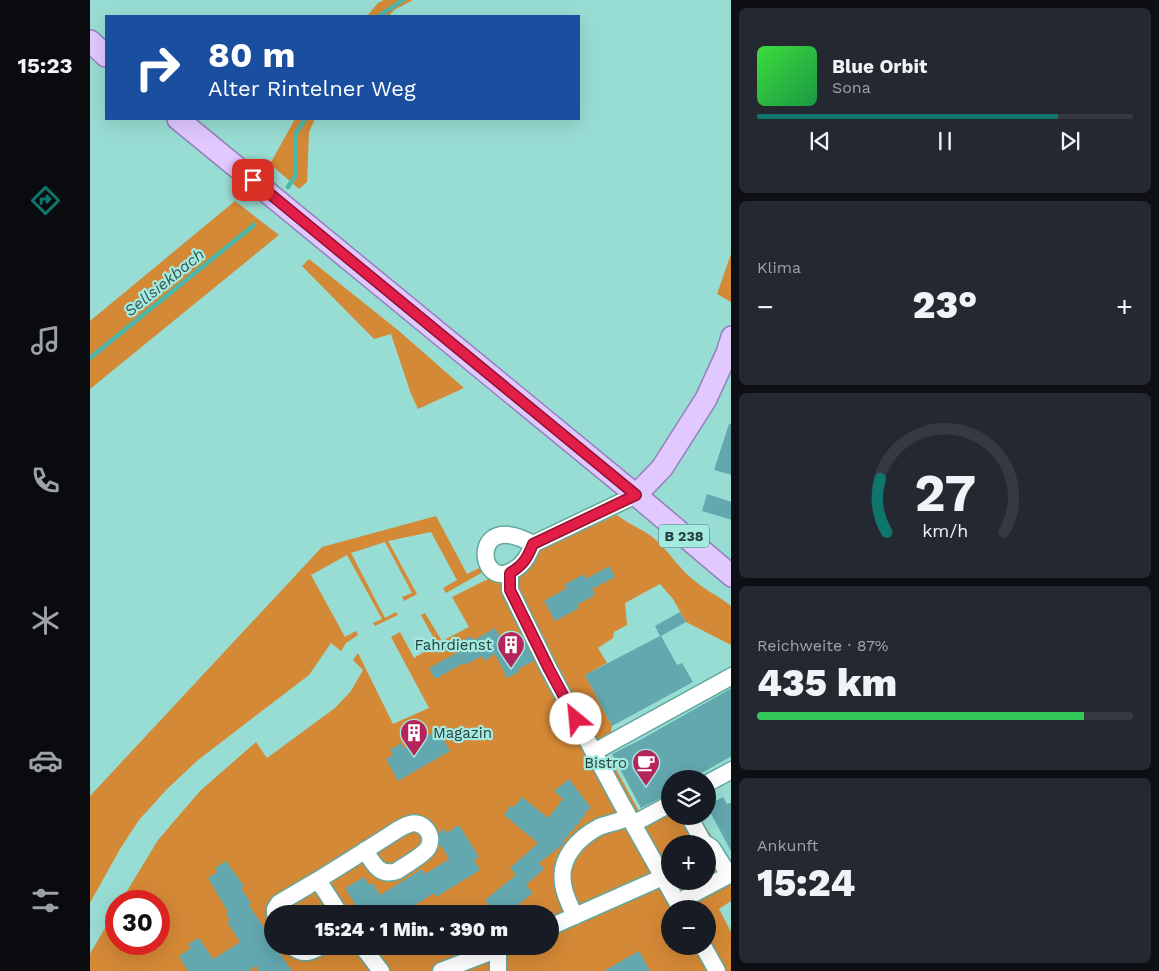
<!DOCTYPE html>
<html lang="de">
<head>
<meta charset="utf-8">
<style>
  body { margin:0; font-family:"Work Sans",sans-serif; background:#242831; color:#f1f3f6; height:100vh; display:flex; flex-direction:column; font-size:19px; white-space:nowrap }
  * { box-sizing:border-box; margin:0 }
  p { font-size:16px; color:#9ea1a6 }
  .icon { flex:none; width:28px; height:28px; fill:none; stroke:currentColor; stroke-width:2; stroke-linecap:round; stroke-linejoin:round }
  .map { position:relative; flex:1; overflow:hidden }
  .panel { display:flex; flex-direction:column; gap:8px; padding:8px; background:#0d0f14; width:428px }
  .panel>* { flex:none }
  .banner { position:absolute; left:15px; top:15px; width:475px; height:105px; border-radius:0px; box-shadow:0 5px 20px #0002; background:#1a4fa0; color:#fff; overflow:hidden }
  .tools { position:absolute; left:571px; top:770px; display:grid; gap:10px }
  .tools a { display:grid; place-items:center; width:55px; height:55px; border-radius:50%; background:#171b24; box-shadow:0 5px 20px #0002; font-size:25px }
  .speed { position:absolute; left:15px; top:890px; display:flex; gap:10px; font-size:25px; font-weight:700; text-align:center }
  .speed>* { display:grid; place-content:center; width:65px; height:65px; border-radius:50%; background:#171b24; box-shadow:0 5px 20px #0002; line-height:1 }
  .speed .limit { border:8px solid #d22; background:#fff; color:#111 }
  .pin { position:absolute; display:grid; place-items:center; width:42px; height:42px; color:#fff; margin:-21px; border-radius:10px; box-shadow:0 2px 8px #0006 }
  .me { position:absolute; width:55px; margin:-28px; rotate:332deg; stroke-linejoin:round; filter:drop-shadow(0 0 4px #0008) }
  .turn { display:flex; align-items:center; gap:18px; height:105px; padding:0 20px; font-size:22px }
  .turn .icon { width:65px; height:65px; stroke-width:2.5 }
  .turn b { display:block; font-size:35px; line-height:42px }
  .big { font-size:38px; font-weight:800; line-height:1.1 }
  .panel .card { flex:1; display:flex; flex-direction:column; justify-content:center; gap:8px; min-width:0; padding:0 18px; border-radius:8px; background:#242831 }
  .panel .dial { align-items:center; gap:0 }
  .dial svg { height:130px; overflow:visible; fill:none; stroke:#363941; stroke-width:7; stroke-linecap:round; text-anchor:middle }
  .dial text { fill:#f1f3f6; stroke:none }
  .song { display:flex; align-items:center; gap:15px }
  .cover { width:60px; height:60px; border-radius:8px; background:linear-gradient(135deg,hsl(120 70% 55%),hsl(140 70% 35%)) }
  .played { height:5px; border-radius:2px; background:linear-gradient(90deg,#0f766e 80%,#363941 80%) }
  .keys { display:flex; justify-content:space-around; direction:ltr }
  .heat { display:flex; justify-content:space-between; align-items:center; font-size:28px; direction:ltr }
  .charge { height:8px; border-radius:4px; background:linear-gradient(90deg,#34c759 87%,#363941 0) }
  .trip { position:absolute; left:174px; top:905px; width:295px; height:50px; border-radius:25px; background:#171b24; box-shadow:0 5px 20px #0002; font-weight:800; line-height:50px; text-align:center }
  main { display:flex; flex:1; min-height:0 }
  .dock { display:flex; flex-direction:column; width:90px; justify-content:space-around; align-items:center; background:#090b0e; color:#9ea1a6 }
  .dock .icon { width:35px; height:35px }
  .dock .on { color:#0f766e }
  .dock b { font-size:22px; color:#f1f3f6 }
  .map>svg:first-child { display:block }
  .green { fill:#d48936; fill-rule:evenodd }
  .lines { fill:none; stroke-linecap:round; stroke-linejoin:round }
  .stream { stroke:#4db7aa; stroke-width:4.5 }
  .building { fill:#63a7af }
  .minor-casing { stroke:#64a79e; stroke-width:19 }
  .major-casing { stroke:#9281bb; stroke-width:24 }
  .minor { stroke:#fff; stroke-width:16 }
  .major { stroke:#e1c8ff; stroke-width:21 }
  .route-casing { stroke:#92132f; stroke-width:12 }
  .route { stroke:#e11d48; stroke-width:9 }
  .labels { text-anchor:middle; stroke-width:4.5; stroke-linejoin:round; paint-order:stroke }
  .shield { fill:#a5eae0; stroke:#4b746e; stroke-width:1 }
  .shield-label { font-size:14px; font-weight:bold; fill:#25413d }
  .poi-label { font-size:15px; fill:#25413d; stroke:#a5eae0; text-anchor:end }
  .water-label { font-size:16px; font-style:italic; fill:#375853; stroke:#a5eae0 }
</style>
</head>
<body>
<main>
<nav class="dock">
<b>15:23</b>
<svg class="icon on" aria-label="directions" viewBox="0 0 24 24"><path d="M12 3l9 9-9 9-9-9zM9 14v-3h6M13 9l2 2-2 2"/></svg>
<svg class="icon" aria-label="music" viewBox="0 0 24 24"><path d="M9 18V5l10-2v13"/><circle cx="6" cy="18" r="3"/><circle cx="16" cy="16" r="3"/></svg>
<svg class="icon" aria-label="phone" viewBox="0 0 24 24"><path d="M5 4h4l2 5-3 2q2 4 5 5l2-3 5 2v4C11 20 4 13 5 4z"/></svg>
<svg class="icon" aria-label="climate" viewBox="0 0 24 24"><path d="M12 3v18M4 7l16 10M4 17L20 7"/></svg>
<svg class="icon" aria-label="car" viewBox="0 0 24 24"><path d="M5 17H2v-5l4-1 3-4h7l3 4 3 1v5h-3M9 17h6M6 11h13"/><circle cx="7" cy="17" r="2"/><circle cx="17" cy="17" r="2"/></svg>
<svg class="icon" aria-label="filters" viewBox="0 0 24 24"><path d="M4 7h16M4 17h16"/><circle cx="9" cy="7" r="2"/><circle cx="15" cy="17" r="2"/></svg>
</nav>
<div class="map">
<svg width="642" height="971" viewBox="0 0 642 971">
  <rect width="100%" height="100%" fill="#98ddd3"/>
  <path class="green" d="M294,0H323L304,10L299,16H277L288,3Z
    M205,119H225L219,132L217,182L209,189L180,164Z
    M145,201L189,235L0,389V321Z
    M641,254L642,300L641,302L627,294Z
    M219,259L309,331L374,388L328,409L321,394L301,334L284,339L212,266Z
    M527,515C539,525 554,529 566,540C580,553 590,570 606,582C617,591 630,597 641,606V645L596,622L583,599L570,584L535,603L537,625L524,632L523,638L508,648L517,663L495,675L522,726L517,753L555,822L580,810V816H608L641,865V901L629,909L641,932V971H0V954L26,909V944H69V901H31L68,840L110,791L166,742L177,758L245,708L261,691L273,670L263,660L268,653L303,724L339,708L301,637L310,632L324,658L347,644L331,615L335,613L352,641L379,627L362,597L402,577L410,584L431,571L446,551ZM580,844H618V881H580ZM580,909H618V946H580ZM182,914H460V946H182Z
    M346,516L377,574L391,567L393,572L356,593L353,588L367,580L341,532L298,541L327,594L314,601L312,597L322,593L295,542L261,553L295,618L306,612L308,615L285,626L283,623L292,619L257,555L221,575L255,637L266,631L268,635L256,643L251,651L241,643L219,675L108,760L77,789L49,820L30,849L0,903V796L232,547Z"/>
  <g class="lines">
    <path class="stream" d="M289,16L313,0
      M198,187L205,176L206,133L215,119
      M0,358L164,225"/>
  </g>
  <path class="building" d="M639,424H642V475L624,470Z
    M617,494L642,502V520L612,511Z
    M519,566L525,577L502,589L505,595L487,605L489,608L465,621L454,601L477,588L474,585L494,574L496,579Z
    M590,612L596,622L571,636L587,665L592,663L603,682L522,726L495,675L570,636L565,626Z
    M405,628L417,648L425,643L428,648L436,644L444,661L428,669L429,672L417,678L405,654L394,661L392,656L375,665L374,663L345,679L339,668L368,652L364,646L381,636L384,640Z
    M642,688V756L601,779H580V793L551,808L522,754L552,739Z
    M348,730L360,751L308,781L296,759L303,755L300,750L311,743L314,748Z
    M479,779L501,808L494,813L496,815L490,820L491,822L484,827L485,829L479,833L480,835L473,840L475,843L449,863L454,869L436,885L443,893L416,914H406L395,900L426,875L420,868L448,843L414,815L421,805L424,807L432,797L458,818L473,799L464,791Z
    M633,797L637,804L642,802V853L618,808V805Z
    M369,825L389,857L384,860L390,870L346,897L344,893L311,914H271L255,888L274,877L279,885L283,883L290,895L332,869L335,874L359,859L350,844L349,832L354,829L356,833Z
    M136,861L154,886L151,888L161,903L159,905L175,929L182,925V946H185L202,971H169L166,966L159,971H98L89,956L101,948L98,944L109,938L123,959L150,942L137,922L140,920L136,914L138,912L118,878L127,872L125,868Z
    M549,951L560,971H514L540,956Z"/>
  <g class="lines">
    <defs>
      <path id="minor" d="M443,544C379,508 388,591 422,571C434,565 438,556 443,544L546,495
        M420,573V590L459,669L530,801L591,909
        M504,752L642,676
        M618,783L642,770
        M599,816L613,842L616,844
        M543,824L580,804
        M588,902L639,875L622,848L618,845
        M185,914V909L189,903L228,880
        M250,914L228,880C249,867 270,854 290,841C299,836 307,829 317,825C331,818 346,834 338,848C333,856 315,865 307,871C289,877 283,863 275,850
        M485,916C480,906 474,894 473,883C469,858 488,838 509,827C519,823 529,822 539,817
        M460,927L573,877
        M202,946C213,956 221,952 232,946
        M272,946L291,971
        M613,946L627,971
        M408,950V971
        M351,971L416,946"/>
      <path id="major" d="M0,41L16,56
        M88,119L546,495L642,576
        M546,495L572,468L616,399L637,353L642,337"/>
    </defs>
    <use href="#minor" class="minor-casing"/>
    <use href="#major" class="major-casing"/>
    <use href="#minor" class="minor"/>
    <use href="#major" class="major"/>
  </g>
  <g class="lines">
    <defs>
      <path id="route" d="M163,180L546,495L443,544C437,559 433,565 420,573V590L459,669L486,719"/>
    </defs>
    <use href="#route" class="route-casing"/>
    <use href="#route" class="route"/>
  </g>
  <defs>
    <symbol id="building-pin" viewBox="-11 -11 22 30"><path d="M0 17L-7.5 6A9.5 9.5 0 1 1 7.5 6Z" fill="#b4265b" stroke="#a5eae0"/><path d="M-4-6H4V6H1V3H-1V6H-4ZM-2.5-4.3h1.7v1.8h-1.7ZM.8-4.3h1.7v1.8H.8ZM-2.5-1h1.7V.8h-1.7ZM.8-1h1.7V.8H.8Z" fill="#fff"/></symbol>
    <symbol id="cafe-pin" viewBox="-11 -11 22 30"><path d="M0 17L-7.5 6A9.5 9.5 0 1 1 7.5 6Z" fill="#b4265b" stroke="#a5eae0"/><path d="M-5.5-4.5H6V0H3Q3 3.5 0 3.5H-2.5Q-5.5 3.5-5.5 0ZM3-3.2v2h1.7v-2ZM-6 4.5H4V6H-6Z" fill="#fff"/></symbol>
  </defs>
  <g fill-rule="evenodd">
    <use href="#building-pin" x="405" y="629" width="32" height="43"/>
    <use href="#building-pin" x="308" y="717" width="32" height="43"/>
    <use href="#cafe-pin" x="540" y="747" width="32" height="43"/>
  </g>
  <g class="labels">
    <rect class="shield" x="569" y="524.5" width="50" height="23" rx="4"/>
    <g class="shield-label">
      <text x="594" y="541">B 238</text>
    </g>
    <g class="poi-label">
      <text x="402" y="650">Fahrdienst</text>
      <text x="343" y="738" text-anchor="start">Magazin</text>
      <text x="537" y="768">Bistro</text>
    </g>
    <g class="water-label">
      <text transform="translate(74 282) rotate(-39)" y="6">Sellsiekbach</text>
    </g>
  </g>
</svg>
<div class="tools">
<a><svg class="icon" aria-label="layers" viewBox="0 0 24 24"><path d="M12 4l9 5-9 5-9-5zM3 14l9 5 9-5"/></svg></a>
<a>+</a>
<a>−</a>
</div>
<div class="speed"><div class="limit">30</div></div>
<div class="pin" style="left:163px;top:180px;background:#d93025"><svg class="icon" aria-label="arrive" viewBox="0 0 24 24"><path d="M6 21V4h12l-3 4 3 4H6"/></svg></div>
<svg class="me" style="left:486px;top:719px" viewBox="-20 -20 40 40"><circle r="19" fill="#fff"/><path d="M0-13L10 11 0 6-10 11z" fill="#e11d48"/></svg>
<div class="trip">15:24 · 1 Min. · 390 m</div>
<div class="banner">
<div class="turn"><svg class="icon" aria-label="right" viewBox="0 0 24 24"><path d="M7 20v-9h11M14 6l5 5-5 5"/></svg><div><b>80 m</b>Alter Rintelner Weg</div></div>
</div>
</div>
<section class="panel">
<div class="card">
<div class="song"><i class="cover"></i><div><b>Blue Orbit</b><p>Sona</p></div></div>
<div class="played"></div>
<div class="keys"><svg class="icon" aria-label="previous" viewBox="0 0 24 24"><path d="M18 5L8 12l10 7zM5 5v14"/></svg><svg class="icon" aria-label="pause" viewBox="0 0 24 24"><path d="M8 5v14M16 5v14"/></svg><svg class="icon" aria-label="next" viewBox="0 0 24 24"><path d="M6 5l10 7-10 7zM19 5v14"/></svg></div>
</div>
<div class="card"><p>Klima</p>
<div class="heat"><a>−</a><b class="big">23°</b><a>+</a></div>
</div>
<div class="card dial"><svg viewBox="0 0 100 80">
<path d="M14 69A42 42 0 1 1 86 69"/>
<path d="M14 69A42 42 0 0 1 10 36" stroke="#0f766e"/>
<text x="50" y="56" font-size="32" font-weight="700">27</text>
<text x="50" y="72" font-size="11">km/h</text>
</svg></div>
<div class="card"><p>Reichweite · 87%</p><b class="big">435 km</b><div class="charge"></div></div>
<div class="card"><p>Ankunft</p><b class="big">15:24</b></div>
</section>
</main>
</body>
</html>
